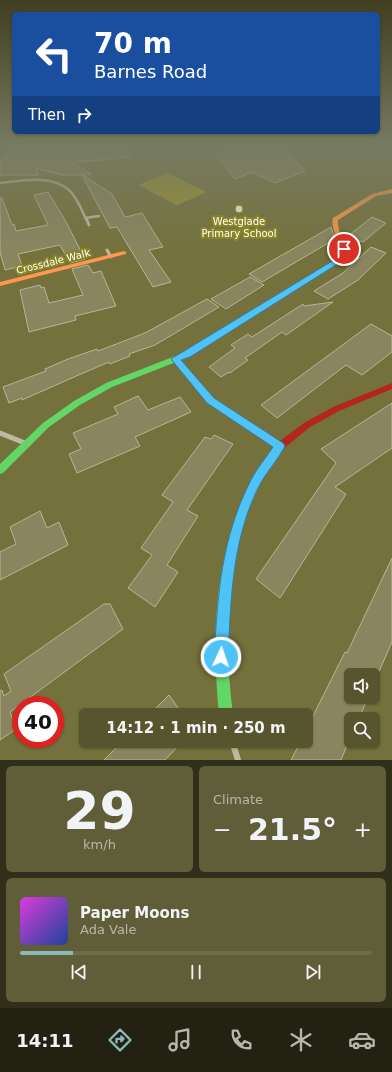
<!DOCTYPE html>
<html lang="en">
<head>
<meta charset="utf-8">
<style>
  body { margin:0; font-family:"DejaVu Sans",sans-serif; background:#605e39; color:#f1f3f6; height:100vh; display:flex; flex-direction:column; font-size:15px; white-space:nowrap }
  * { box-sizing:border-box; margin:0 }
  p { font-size:13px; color:#b6b7aa }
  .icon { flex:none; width:22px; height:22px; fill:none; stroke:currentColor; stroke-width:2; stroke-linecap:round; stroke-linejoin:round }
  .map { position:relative; height:760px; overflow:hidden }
  .sheet { display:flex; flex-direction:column; gap:6px; padding:6px; background:#302f19; flex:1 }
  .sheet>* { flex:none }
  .top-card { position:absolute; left:12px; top:12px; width:368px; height:122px; border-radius:6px; box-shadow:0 1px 3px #0004; background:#1a4fa0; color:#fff; overflow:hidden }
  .tools { position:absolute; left:344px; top:668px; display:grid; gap:8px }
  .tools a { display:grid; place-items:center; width:36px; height:36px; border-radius:6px; background:#57552d; box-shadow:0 1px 3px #0004; font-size:20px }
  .speed { position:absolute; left:12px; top:696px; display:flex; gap:8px; font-size:20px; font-weight:700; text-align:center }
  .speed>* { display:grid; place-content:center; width:52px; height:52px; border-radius:50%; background:#57552d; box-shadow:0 1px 3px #0004; line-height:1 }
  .speed .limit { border:6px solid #d22; background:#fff; color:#111 }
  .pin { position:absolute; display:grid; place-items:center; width:34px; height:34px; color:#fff; margin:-17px; border:2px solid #fff; border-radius:50%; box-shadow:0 1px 4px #0007 }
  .me { position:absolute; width:44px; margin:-22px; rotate:3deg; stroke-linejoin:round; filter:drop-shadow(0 0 3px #0008) }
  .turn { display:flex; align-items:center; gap:14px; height:84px; padding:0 16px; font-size:18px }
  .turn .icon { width:52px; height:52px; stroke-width:2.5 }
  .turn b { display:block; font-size:28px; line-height:34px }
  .then { display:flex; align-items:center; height:38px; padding:0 16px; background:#0003; gap:8px; font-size:15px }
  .big { font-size:30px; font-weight:700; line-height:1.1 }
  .sheet .tile { flex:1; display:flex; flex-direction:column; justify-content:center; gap:6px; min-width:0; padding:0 14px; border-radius:6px; background:#605e39 }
  .sheet .dial { align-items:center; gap:0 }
  .dial b { font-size:52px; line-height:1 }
  .song { display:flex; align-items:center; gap:12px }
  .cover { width:48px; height:48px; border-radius:6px; background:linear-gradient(135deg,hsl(300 70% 55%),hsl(220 70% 35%)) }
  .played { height:4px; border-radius:2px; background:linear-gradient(90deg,#8bbbb9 15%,#6d6b49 15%) }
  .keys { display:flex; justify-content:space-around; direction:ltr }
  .heat { display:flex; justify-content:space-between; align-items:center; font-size:22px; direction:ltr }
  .sheet .tiles { flex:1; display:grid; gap:6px; grid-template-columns:1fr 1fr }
  .tile:last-child { grid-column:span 2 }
  .trip { position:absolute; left:79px; top:708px; width:234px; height:40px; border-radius:6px; background:#57552d; box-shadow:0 1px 3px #0004; font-weight:700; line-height:40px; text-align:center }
  .menu { display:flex; height:64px; justify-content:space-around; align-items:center; background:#232212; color:#b6b7aa }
  .menu .icon { width:28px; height:28px }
  .menu .selected { color:#8bbbb9 }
  .menu b { font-size:18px; color:#f1f3f6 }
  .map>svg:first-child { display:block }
  .green { fill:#9c9432 }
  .building { fill:#89865f; stroke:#b7b597 }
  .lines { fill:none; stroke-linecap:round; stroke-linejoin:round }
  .street-far4 { stroke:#bcbb9f; stroke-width:2.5 }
  .street-far3 { stroke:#bcbb9f; stroke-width:3 }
  .street-far2 { stroke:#bcbb9f; stroke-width:4 }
  .street-far1 { stroke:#bcbb9f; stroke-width:5 }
  .street { stroke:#bcbb9f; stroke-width:6 }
  .fast { fill:#63d668; fill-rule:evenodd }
  .slow { fill:#ff974d; fill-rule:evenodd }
  .jam { fill:#b3261e; fill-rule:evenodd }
  .route { fill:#4fc3f7; stroke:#337fa1 }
  .poi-dot { fill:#cecdbb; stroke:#8a8526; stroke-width:1.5 }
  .labels { text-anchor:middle; stroke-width:4; stroke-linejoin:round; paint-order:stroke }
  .far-poi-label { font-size:10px; fill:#fff; stroke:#8a8526 }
  .far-street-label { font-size:10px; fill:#fff; stroke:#8a8526 }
</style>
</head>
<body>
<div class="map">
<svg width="392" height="760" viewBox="0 0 392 760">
  <rect width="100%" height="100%" fill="#74713c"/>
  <path class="green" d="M168,173L207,192L177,205L138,185Z"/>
  <path class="building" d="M16,146H78L130,149V157L73,163L91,174L83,175L112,194L125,217L142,213L163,247L149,250L171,282L153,287L117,227L110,228L82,175H62L35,168L39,175H0V162Z
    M281,146L305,171L275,183L252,172L235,179L215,153Z
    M48,192L65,220L85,259L70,263L60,245L18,254L22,266L5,270L0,252V198H2L12,225L14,224L16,231L48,225L34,195Z
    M372,217L386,223L363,242L348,236Z
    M331,227L335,239L262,282L249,274Z
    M371,247L386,253L358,280L328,299L314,291L343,273Z
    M88,265L93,273L101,271L116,306L75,316L76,320L29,332L20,290L40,285L41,288L44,287L49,303L83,295L72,269Z
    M250,277L264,285L226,309L211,299Z
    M207,299L219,307L155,345L129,354L130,356L110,364L109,362L81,374L22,400V398L9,403L3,387L46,371L45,369L68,359L97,349L98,351L145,333Z
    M333,302L286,335L282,332L245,358L248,360L230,373L229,372L221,377L209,367L235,348L231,345L248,334L252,337L303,304L304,306Z
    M371,324L392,336V352L362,375L346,365L277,418L261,405Z
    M138,396L148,410L180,397L191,412L135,437L140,446L77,473L69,454L81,449L73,433L118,414L114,407Z
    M392,403V448L335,487L346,494L280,598L256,579L336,463L321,449Z
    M214,435L233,444L187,510L198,516L167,565L178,572L155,607L128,588L152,555L141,548L173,502L162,495L205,437L211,439Z
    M40,511L47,528L59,522L68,545L0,580V552L16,544L10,527Z
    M392,558V642L373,685V675H351V697H368L359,719H351V736L341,760H291L301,741H306V730L345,652L347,653Z
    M104,604H110L123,629L10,712L16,729L0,740V691L2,690L4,696L11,691L4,674Z
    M169,695L183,715H149Z
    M123,741H183L165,760H104Z"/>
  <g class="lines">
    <path class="street-far4" d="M0,183C21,181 51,174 69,190C77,197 81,209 86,219
      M85,218L99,216"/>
    <path class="street-far3" d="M86,218L89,225
      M107,250L111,257"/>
    <path class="street-far2" d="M175,359L211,401L251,427"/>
    <path class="street-far1" d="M250,426L280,446
      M0,433L25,443"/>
    <path class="street" d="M232,741L238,760"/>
    <path class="fast" d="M334,261L337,263L336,264L189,357L112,387L80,405L49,427L3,473L0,474V464L43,423L74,401L106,383L183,353Z
      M257,476L260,477L262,480C256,493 250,506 245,519C224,582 225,650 233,715H219C211,631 214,553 254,477Z"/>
    <path class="slow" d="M392,189V193L376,196L338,220C337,239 354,248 336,264H332L331,263C334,260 338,257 339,253C342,241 330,230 333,218L372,194Z
      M124,251L126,252V254L0,286V282Z"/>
    <path class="jam" d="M392,383V389L339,411L310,427L283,449L260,483L257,484L254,483L252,480L254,477L277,443L304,423L333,407Z"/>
  </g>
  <linearGradient id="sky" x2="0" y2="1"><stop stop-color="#403e21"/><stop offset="0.58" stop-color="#777b61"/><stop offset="1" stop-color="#777b61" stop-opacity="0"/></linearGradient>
  <rect width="392" height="252" fill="url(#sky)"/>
  <path class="route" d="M342,247L347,249L345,255L339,263L190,357L181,360L214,398L283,443L285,446C278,460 267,471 260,484C232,538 231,598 228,657L226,662L221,664L216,662L214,657C218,593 221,539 251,480C257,468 266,458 273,447L207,403L171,359L334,260Z"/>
  <circle class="poi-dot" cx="239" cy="209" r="4"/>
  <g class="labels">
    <g class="far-poi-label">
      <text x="239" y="225">Westglade<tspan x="239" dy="12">Primary School</tspan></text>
    </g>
    <g class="far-street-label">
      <text transform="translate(53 261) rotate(-14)" y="4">Crossdale Walk</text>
    </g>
  </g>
</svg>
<div class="tools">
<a><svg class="icon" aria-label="sound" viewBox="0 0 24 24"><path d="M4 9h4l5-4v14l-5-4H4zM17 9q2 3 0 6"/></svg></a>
<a><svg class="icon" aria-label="search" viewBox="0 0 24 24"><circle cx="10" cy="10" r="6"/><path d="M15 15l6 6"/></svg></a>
</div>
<div class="speed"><div class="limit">40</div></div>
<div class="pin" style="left:344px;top:249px;background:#d93025"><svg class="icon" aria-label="arrive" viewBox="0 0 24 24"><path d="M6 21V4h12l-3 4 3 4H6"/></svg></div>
<svg class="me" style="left:221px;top:657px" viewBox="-20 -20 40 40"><circle r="17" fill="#4fc3f7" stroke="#fff" stroke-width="3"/><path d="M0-11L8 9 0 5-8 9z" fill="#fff"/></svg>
<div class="trip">14:12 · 1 min · 250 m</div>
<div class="top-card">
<div class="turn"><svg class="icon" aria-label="left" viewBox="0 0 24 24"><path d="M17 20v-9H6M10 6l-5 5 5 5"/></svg><div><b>70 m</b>Barnes Road</div></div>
<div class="then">Then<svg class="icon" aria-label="right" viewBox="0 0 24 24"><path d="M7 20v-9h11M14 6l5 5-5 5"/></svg></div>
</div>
</div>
<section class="sheet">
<div class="tiles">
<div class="tile dial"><b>29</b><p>km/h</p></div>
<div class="tile"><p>Climate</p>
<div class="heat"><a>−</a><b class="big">21.5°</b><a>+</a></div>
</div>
<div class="tile">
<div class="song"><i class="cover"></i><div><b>Paper Moons</b><p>Ada Vale</p></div></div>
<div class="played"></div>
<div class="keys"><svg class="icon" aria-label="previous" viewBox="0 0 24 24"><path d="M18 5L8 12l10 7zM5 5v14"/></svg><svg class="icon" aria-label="pause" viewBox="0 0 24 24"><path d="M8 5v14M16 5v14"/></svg><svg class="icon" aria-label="next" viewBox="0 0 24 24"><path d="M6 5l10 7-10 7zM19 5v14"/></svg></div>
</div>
</div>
</section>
<nav class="menu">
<b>14:11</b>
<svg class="icon selected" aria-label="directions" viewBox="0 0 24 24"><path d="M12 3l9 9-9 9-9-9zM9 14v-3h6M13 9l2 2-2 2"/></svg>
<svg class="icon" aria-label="music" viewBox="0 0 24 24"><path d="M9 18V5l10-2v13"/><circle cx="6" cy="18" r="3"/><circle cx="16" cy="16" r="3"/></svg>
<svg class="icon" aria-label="phone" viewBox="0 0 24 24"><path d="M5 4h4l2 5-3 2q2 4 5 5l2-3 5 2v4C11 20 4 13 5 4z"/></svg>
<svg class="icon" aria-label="climate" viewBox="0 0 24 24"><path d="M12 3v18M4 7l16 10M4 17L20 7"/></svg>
<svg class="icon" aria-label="car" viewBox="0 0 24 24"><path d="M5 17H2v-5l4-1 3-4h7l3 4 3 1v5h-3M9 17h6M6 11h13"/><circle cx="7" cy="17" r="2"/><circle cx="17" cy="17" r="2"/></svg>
</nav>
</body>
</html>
